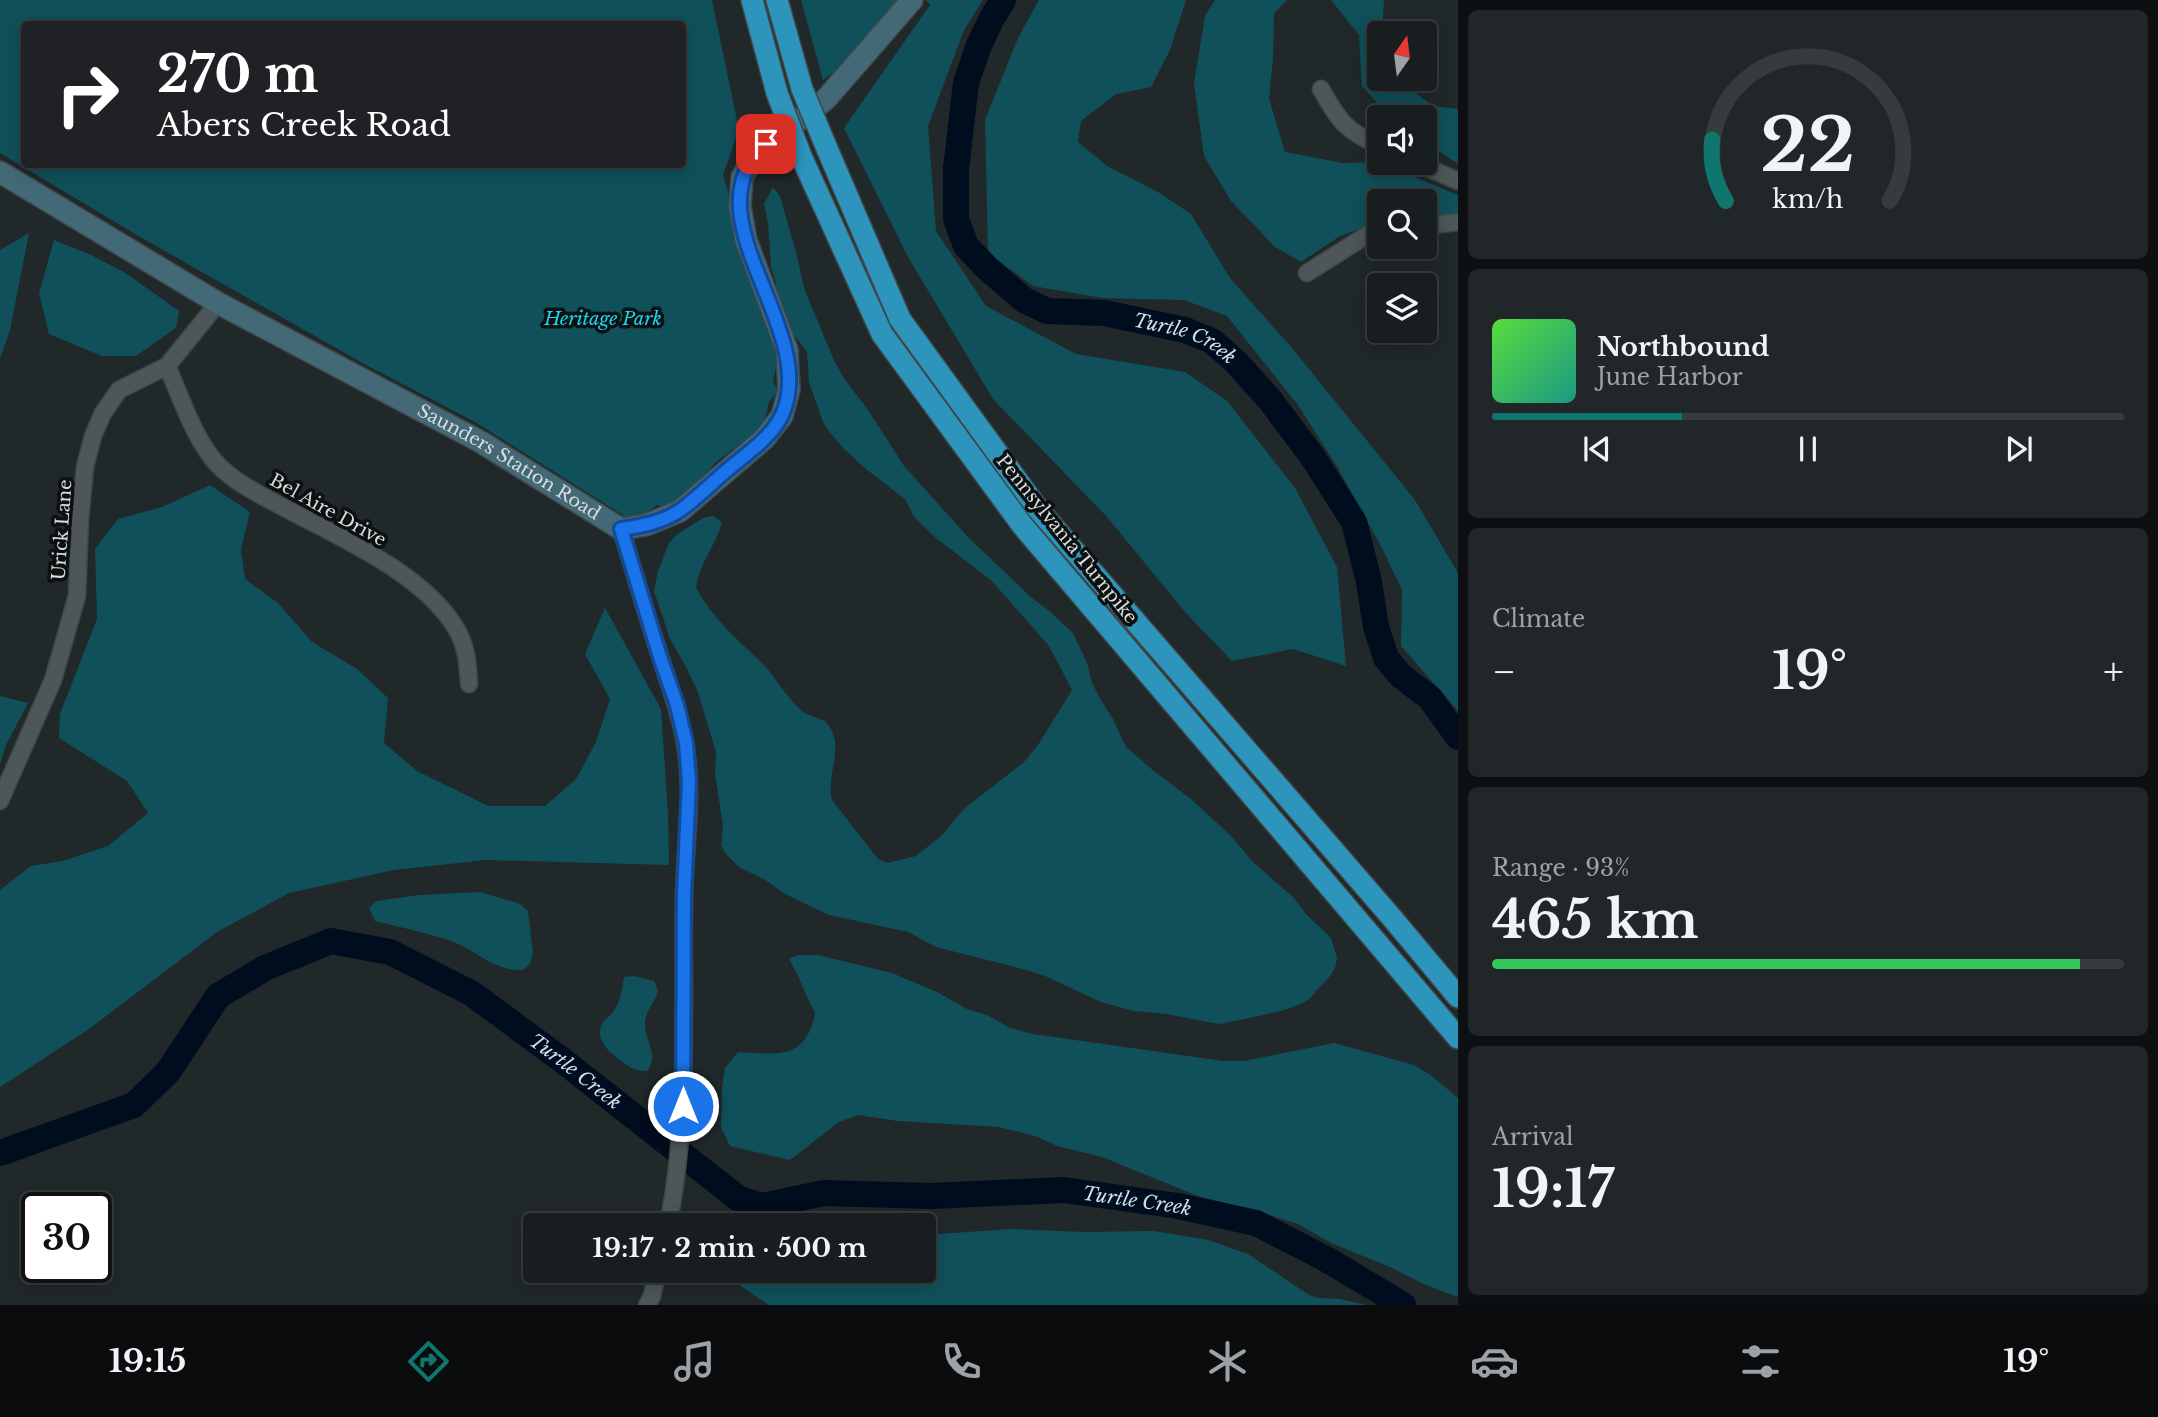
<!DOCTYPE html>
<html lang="en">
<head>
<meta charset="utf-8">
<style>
  body { margin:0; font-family:"Libre Baskerville",serif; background:#212729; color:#f1f3f6; height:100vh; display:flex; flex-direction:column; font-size:26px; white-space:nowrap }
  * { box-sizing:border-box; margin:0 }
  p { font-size:23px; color:#9fa2a5 }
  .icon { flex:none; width:38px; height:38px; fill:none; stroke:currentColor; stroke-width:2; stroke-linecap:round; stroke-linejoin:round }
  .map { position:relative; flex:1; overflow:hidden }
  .side { display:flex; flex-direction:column; gap:10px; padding:10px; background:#0d1012; width:700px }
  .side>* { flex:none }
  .guide { position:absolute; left:21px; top:21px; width:665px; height:147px; border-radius:7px; box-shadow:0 4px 18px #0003,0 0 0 2px #363c3e; background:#202124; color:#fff; overflow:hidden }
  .needle { width:46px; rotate:14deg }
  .buttons { position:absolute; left:1367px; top:21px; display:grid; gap:14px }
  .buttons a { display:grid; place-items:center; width:70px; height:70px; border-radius:7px; background:#181e20; box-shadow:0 4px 18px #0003,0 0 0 2px #363c3e; font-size:35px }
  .speed { position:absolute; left:21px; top:1192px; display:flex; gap:14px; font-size:35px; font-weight:700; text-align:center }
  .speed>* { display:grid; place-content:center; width:91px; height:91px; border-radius:50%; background:#181e20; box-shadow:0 4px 18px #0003,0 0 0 2px #363c3e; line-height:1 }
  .speed .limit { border:4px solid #111; border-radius:10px; background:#fff; color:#111 }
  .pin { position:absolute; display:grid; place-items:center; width:60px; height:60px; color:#fff; margin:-30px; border-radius:14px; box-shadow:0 4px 10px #0006 }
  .me { position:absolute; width:77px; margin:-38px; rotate:0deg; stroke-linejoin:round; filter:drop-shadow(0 0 5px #0008) }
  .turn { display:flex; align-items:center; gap:24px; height:147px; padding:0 21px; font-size:32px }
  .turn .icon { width:91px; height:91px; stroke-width:2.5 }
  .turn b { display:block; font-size:49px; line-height:60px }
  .big { font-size:52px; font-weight:700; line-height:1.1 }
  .side .widget { flex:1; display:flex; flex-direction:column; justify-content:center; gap:10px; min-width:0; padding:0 24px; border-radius:10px; background:#212729 }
  .side .dial { align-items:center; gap:0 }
  .dial svg { height:182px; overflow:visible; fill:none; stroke:#363c3e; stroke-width:7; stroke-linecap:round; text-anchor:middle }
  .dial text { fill:#f1f3f6; stroke:none }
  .song { display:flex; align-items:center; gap:21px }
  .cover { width:84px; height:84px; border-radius:10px; background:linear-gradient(135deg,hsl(110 70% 55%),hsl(170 70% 35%)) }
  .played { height:7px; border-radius:4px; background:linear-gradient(90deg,#0f766e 30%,#363c3e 30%) }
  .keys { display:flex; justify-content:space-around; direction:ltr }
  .heat { display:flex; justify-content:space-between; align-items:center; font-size:38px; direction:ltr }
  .charge { height:10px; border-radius:5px; background:linear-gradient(90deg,#34c759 93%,#363c3e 0) }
  .trip { position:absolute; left:523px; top:1213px; width:413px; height:70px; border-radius:7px; background:#181e20; box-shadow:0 4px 18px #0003,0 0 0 2px #363c3e; font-weight:700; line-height:70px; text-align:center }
  .dock { display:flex; height:112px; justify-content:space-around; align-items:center; background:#0a0c0d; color:#9fa2a5 }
  .dock .icon { width:49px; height:49px }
  .dock .active { color:#0f766e }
  .dock b { font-size:32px; color:#f1f3f6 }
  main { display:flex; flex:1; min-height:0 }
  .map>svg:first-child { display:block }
  .green { fill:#10505a; fill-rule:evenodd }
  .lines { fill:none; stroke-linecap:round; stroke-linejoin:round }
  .river { stroke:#000d1e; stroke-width:26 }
  .street-casing { stroke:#3f4647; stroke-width:19 }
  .secondary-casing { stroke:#3f4647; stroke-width:24 }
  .highway-casing { stroke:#3f4647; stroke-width:24 }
  .street { stroke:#4d5658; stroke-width:16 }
  .secondary { stroke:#436976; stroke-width:21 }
  .highway { stroke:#2d94bc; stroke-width:21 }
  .highway-bridge-casing { stroke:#3f4647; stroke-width:24; stroke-linecap:butt }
  .highway-bridge { stroke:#2d94bc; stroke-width:21 }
  .route-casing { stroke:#114b97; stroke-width:18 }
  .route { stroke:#1a73e8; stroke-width:12 }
  .labels { text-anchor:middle; stroke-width:7; stroke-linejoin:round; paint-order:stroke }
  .park-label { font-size:18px; font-style:italic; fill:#15dbf4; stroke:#0c1011 }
  .street-label { font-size:18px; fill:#d7dcdd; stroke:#0c1011 }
  .water-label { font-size:19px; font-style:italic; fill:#cedfee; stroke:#0c1011 }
</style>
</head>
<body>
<main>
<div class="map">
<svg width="1458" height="1305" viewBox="0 0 1458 1305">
  <rect width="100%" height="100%" fill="#20282a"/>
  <path class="green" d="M0,0H712L739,130L723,175L778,357L773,382L778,391L769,402L763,427L716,462L694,488L667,508L657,505L634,522L475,422L366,365L142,238L0,153ZM24,24H682V164H24Z
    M801,0H898L852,60L823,80Z
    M926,0H983L964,30L928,126L936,231L986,306L1076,354L1185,372L1227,401L1295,488L1337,567L1346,666L1293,649L1232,661L1185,612L1107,517L993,399L908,257L844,128L930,5Z
    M1039,0H1186L1170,50L1151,87L1116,94L1081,121L1078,142L1107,166L1158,192L1191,214L1230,278L1292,348L1415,500L1458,573V711L1401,646L1402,590L1381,546L1338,468L1298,405L1227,316L1184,300L1102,298L1033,286L988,253L985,120L1018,38Z
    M1215,0H1287L1274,13L1273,58L1269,99L1285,152L1343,163L1378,162L1458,195V215L1425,216L1424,201H1379V222L1340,236L1301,262L1275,247L1231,201L1204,156L1194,83L1205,16Z
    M1331,0H1384L1382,33H1379V79H1397L1433,106L1458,109V164L1425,142L1424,117H1390L1362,86L1359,35Z
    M773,187L780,196L797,256L804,288L833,358L843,377L868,410L904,466L969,538L1032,598L1048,610L1073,633L1087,663L1092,683L1102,702L1113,719L1126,747L1155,772L1191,799L1231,836L1253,862L1293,897L1307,915L1331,938L1337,958L1335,968L1330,976L1309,999L1301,1004L1281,1011L1240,1020L1219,1024L1166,1014L1134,1011L1101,1002L1045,976L1027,970L936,947L908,932L829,915L783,893L767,881L739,867L725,853L721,845L723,826L715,773L716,752L698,692L685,665L670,639L654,591L658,571L669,543L676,535L703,518L713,516L722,522C716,546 699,563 696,588C713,619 739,641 764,665C775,677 793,707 807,714C818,720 826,717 832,731C842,752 826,776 832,800L878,859L887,863L916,856L941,836L965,808L1024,762L1038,745L1072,690L1049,646L992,581L936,538L914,517L906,500L866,469L843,448L828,430L823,422L809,382L807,352L794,335L782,307L771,266L768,223L764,204Z
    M29,233L10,330L0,359V250Z
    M54,240L91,255L124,272L179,311L176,328L136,356H102L49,334L39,293Z
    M210,485L250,512L241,549L245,579L278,603L312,642L357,669L388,698L384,743L417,771L488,806H545L576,779L596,742L610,699L585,654L605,608L661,709L668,814L669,865L486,860L394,870L289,893L217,932L89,1029L0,1087V890L31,866L63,861L108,846L148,813L127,781L59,738L60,714L97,619L95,549L118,519L162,507Z
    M0,696L28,703L6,745L0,764Z
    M481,892L520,904L528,911L533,953L530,964L523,970C496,972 478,952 454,942C429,933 402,928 375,921L369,908L376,901L419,895Z
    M797,955H818L892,973L937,992L967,1009L987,1015L1010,1028L1033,1034L1223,1061H1244L1334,1043L1414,1065L1432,1076L1458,1098V1297L1426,1285L1390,1267L1331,1243L1298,1224L1260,1212L1198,1196L1102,1157L1057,1146L1038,1137L999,1127L898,1121L858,1115L839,1122L790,1160L730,1146L721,1127L722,1087L725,1068L738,1052C777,1054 806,1061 815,1013C805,995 800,977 789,959Z
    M634,976L654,981L658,991C655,1002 645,1012 645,1023C644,1040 660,1055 647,1071C635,1072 626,1065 617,1058C606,1050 593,1035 604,1021C608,1016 612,1015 615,1009C621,1000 622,988 624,977Z
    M1011,1229L1084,1232L1154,1231L1208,1240L1248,1254L1309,1295L1319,1298L1340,1299L1366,1305H769L736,1283L697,1275L678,1282L669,1281L671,1270H924V1235Z"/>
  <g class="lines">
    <g class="river">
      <path id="s1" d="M1003,0L992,18L979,45L966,83L956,169V219L966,246L988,269L1024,300L1047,311L1104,313L1185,330L1212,341L1235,361L1270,400L1312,456L1354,522L1369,582L1376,627L1386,658L1401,676L1430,698L1458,737"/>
      <path id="s2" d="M0,1153L134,1105L168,1072L218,996L265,968L331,941L390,952L471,993L562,1060L739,1199L762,1206L824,1193L931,1196L1064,1190L1178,1206L1256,1223L1326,1259L1403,1305"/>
    </g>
    <defs>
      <path id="street" d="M1321,89C1339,121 1345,130 1379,146
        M1417,163L1458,181
        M1424,226L1458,222
        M1307,273L1367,235L1379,233
        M167,366C181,397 195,442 219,466C235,482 257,493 277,504C334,535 426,573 458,632C467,649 468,666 469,684
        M621,529C634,571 646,614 660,656C669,685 680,712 685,743C694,793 685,845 684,896C682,1006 690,1117 668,1225
        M0,801L53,680L77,596L80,519L85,467L93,436L103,413L119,390L167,366L218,303
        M647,1305L652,1296L658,1270"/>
      <g id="secondary">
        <path id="s3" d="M0,172L218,303L481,442L621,529L646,525L680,511L764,439L782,416L789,390L787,350L746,240L740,207L742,177L756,153L826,99L912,0"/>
      </g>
      <path id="highway" d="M752,0L777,93
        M777,0L802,89
        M828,151L900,319L1038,509L1393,919L1458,997
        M801,156L882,334L1022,525L1458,1038"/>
    </defs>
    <use href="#street" class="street-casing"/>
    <use href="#secondary" class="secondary-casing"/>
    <use href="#highway" class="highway-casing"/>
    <use href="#street" class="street"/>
    <use href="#secondary" class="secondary"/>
    <use href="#highway" class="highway"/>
    <defs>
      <path id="highway-bridge" d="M802,89L828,151
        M777,93L801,156"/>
    </defs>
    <use href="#highway-bridge" class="highway-bridge-casing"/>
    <use href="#highway-bridge" class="highway-bridge"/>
  </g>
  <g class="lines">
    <defs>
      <path id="route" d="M683,1106L684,895L689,782L686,743L677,705L660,657L621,529C642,526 664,522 682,509C697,498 711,484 726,471C745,455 771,438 782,415C821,329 685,217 766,144"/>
    </defs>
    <use href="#route" class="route-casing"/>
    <use href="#route" class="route"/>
  </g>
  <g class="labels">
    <g class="park-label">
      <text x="603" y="325">Heritage Park</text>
    </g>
    <g class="street-label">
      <text dy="6" stroke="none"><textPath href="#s3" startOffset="586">Saunders Station Road</textPath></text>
      <text transform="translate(328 510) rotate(29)" y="6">Bel Aire Drive</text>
      <text transform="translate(62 530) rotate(-86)" y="6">Urick Lane</text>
      <text transform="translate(1067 539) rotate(51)" y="6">Pennsylvania Turnpike</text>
    </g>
    <g class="water-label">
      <text dy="7" stroke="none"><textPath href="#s1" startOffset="504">Turtle Creek</textPath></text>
      <text dy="7" stroke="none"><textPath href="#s2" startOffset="688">Turtle Creek</textPath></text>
      <text dy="7" stroke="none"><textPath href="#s2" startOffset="1297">Turtle Creek</textPath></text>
    </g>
  </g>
</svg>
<div class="buttons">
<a><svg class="needle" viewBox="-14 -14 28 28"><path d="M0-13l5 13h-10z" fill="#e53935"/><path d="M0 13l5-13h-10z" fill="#9fa2a5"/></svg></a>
<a><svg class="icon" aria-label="sound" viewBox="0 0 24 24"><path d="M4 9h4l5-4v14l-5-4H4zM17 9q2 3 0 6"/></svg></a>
<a><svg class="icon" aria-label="search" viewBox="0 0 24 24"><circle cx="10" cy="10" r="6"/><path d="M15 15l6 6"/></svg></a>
<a><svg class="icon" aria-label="layers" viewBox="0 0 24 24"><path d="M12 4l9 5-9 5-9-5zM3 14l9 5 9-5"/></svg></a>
</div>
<div class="speed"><div class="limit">30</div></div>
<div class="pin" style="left:766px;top:144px;background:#d93025"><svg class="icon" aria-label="arrive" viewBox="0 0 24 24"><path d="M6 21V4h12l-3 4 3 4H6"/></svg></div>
<svg class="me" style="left:683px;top:1106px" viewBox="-20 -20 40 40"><circle r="17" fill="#1a73e8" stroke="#fff" stroke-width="3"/><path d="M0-11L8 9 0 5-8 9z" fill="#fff"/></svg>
<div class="trip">19:17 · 2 min · 500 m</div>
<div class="guide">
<div class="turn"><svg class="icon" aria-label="right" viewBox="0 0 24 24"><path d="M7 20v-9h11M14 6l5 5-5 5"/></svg><div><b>270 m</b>Abers Creek Road</div></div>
</div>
</div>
<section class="side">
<div class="widget dial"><svg viewBox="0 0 100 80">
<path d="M14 69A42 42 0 1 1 86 69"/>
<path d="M14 69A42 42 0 0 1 8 42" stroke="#0f766e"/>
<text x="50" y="56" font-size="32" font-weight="700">22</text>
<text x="50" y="72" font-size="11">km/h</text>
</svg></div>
<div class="widget">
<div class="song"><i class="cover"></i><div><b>Northbound</b><p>June Harbor</p></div></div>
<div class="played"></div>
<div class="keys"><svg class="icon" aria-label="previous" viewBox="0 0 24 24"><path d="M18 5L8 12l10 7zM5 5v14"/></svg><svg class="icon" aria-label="pause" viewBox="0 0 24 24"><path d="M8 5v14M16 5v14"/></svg><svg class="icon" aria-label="next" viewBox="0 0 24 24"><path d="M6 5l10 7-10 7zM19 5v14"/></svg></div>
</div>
<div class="widget"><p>Climate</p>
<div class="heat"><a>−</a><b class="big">19°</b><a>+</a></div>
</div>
<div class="widget"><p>Range · 93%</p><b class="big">465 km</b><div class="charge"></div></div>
<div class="widget"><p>Arrival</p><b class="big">19:17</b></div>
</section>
</main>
<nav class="dock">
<b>19:15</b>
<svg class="icon active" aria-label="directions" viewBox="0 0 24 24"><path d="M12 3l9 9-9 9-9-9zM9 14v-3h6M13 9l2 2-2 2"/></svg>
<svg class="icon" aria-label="music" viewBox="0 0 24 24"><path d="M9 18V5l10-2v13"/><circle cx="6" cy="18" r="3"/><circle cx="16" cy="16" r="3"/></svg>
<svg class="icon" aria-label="phone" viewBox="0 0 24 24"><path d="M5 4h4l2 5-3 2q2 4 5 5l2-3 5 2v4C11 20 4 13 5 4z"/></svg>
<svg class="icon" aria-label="climate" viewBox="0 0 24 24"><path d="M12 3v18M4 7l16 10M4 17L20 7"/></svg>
<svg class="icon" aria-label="car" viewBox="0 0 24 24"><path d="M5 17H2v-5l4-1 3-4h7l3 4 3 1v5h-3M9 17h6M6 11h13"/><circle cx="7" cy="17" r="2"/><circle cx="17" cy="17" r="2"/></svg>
<svg class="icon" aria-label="filters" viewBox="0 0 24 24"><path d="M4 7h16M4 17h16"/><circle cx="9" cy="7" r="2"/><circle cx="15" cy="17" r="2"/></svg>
<b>19°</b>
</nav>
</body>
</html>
